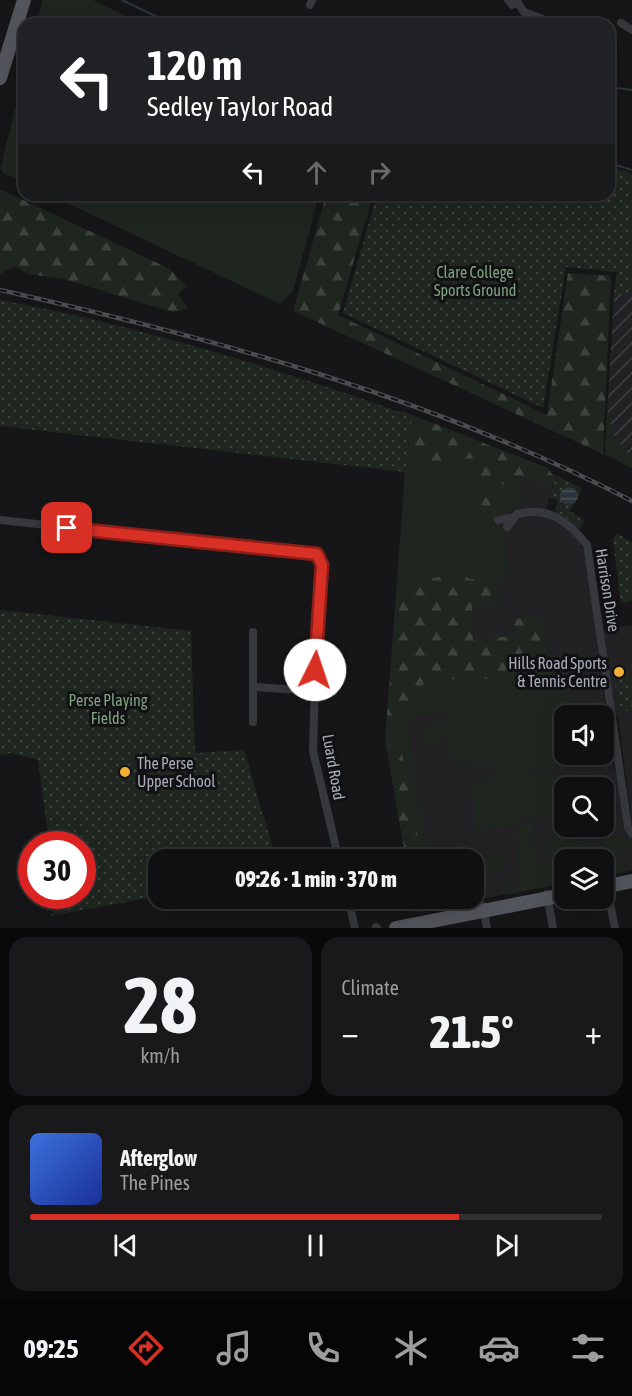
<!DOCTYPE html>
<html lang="en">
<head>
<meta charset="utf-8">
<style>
  body { margin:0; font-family:"Asap Condensed",sans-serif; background:#19191b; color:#f1f3f6; height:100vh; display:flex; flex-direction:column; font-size:22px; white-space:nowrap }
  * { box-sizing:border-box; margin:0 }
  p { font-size:20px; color:#9c9d9f }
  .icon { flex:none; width:33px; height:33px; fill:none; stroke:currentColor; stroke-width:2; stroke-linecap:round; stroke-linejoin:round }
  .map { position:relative; height:928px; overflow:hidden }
  .drawer { display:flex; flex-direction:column; gap:9px; padding:9px; background:#09090a; flex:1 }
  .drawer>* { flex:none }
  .guide { position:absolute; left:18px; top:18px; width:597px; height:183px; border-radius:18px; box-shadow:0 6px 24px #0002,0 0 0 2px #303032; background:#202124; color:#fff; overflow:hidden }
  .buttons { position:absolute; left:554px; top:705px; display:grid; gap:12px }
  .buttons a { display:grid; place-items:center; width:60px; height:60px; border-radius:12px; background:#101012; box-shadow:0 6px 24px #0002,0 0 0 2px #303032; font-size:30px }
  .speed { position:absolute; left:18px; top:831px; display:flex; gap:12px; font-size:30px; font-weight:700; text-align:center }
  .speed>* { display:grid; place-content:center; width:78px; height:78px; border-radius:50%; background:#101012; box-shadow:0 6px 24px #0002,0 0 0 2px #303032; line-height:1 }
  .speed .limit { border:9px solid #d22; background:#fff; color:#111 }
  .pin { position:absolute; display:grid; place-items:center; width:51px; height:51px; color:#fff; margin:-26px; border-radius:12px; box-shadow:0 3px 9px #0006 }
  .me { position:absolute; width:66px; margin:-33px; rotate:4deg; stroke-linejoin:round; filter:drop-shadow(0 0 4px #0008) }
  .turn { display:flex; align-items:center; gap:21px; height:126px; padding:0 30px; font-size:27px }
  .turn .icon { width:78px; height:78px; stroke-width:2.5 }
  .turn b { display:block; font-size:42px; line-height:51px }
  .lanes { display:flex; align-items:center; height:57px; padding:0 30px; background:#0003; justify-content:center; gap:30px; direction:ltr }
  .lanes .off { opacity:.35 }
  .big { font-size:45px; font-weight:800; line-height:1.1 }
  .drawer .card { flex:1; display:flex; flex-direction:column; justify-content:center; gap:9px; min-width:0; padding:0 21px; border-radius:18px; background:#19191b }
  .drawer .dial { align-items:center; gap:0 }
  .dial b { font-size:78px; line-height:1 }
  .song { display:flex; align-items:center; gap:18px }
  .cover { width:72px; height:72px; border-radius:9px; background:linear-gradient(135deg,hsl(220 70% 55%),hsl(230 70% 35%)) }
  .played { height:6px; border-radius:3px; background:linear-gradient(90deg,#d93025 75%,#303032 75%) }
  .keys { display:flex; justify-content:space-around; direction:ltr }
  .heat { display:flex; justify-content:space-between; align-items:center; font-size:33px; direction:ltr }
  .drawer .tiles { flex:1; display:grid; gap:9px; grid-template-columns:1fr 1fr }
  .card:last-child { grid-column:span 2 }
  .trip { position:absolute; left:148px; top:849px; width:336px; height:60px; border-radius:18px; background:#101012; box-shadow:0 6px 24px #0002,0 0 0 2px #303032; font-weight:800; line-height:60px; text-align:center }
  .menu { display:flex; height:96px; justify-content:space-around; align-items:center; background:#060607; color:#9c9d9f }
  .menu .icon { width:42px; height:42px }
  .menu .selected { color:#d93025 }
  .menu b { font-size:27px; color:#f1f3f6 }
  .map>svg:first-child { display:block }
  .built { fill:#222225; fill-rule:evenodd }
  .industrial { fill:url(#industrial-furrows) }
  .green { fill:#1e261f }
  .forest { fill:url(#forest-firs) }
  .park { fill:url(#park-dots) }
  .water { fill:url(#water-rules) }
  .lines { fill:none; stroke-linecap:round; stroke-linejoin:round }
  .stream { stroke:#2c353c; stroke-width:2 }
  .street { stroke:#37383d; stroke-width:8 }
  .primary { stroke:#53555c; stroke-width:14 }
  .rail-casing { stroke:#4a4c52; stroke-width:4.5 }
  .rail { stroke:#111113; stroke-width:2; stroke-dasharray:7; stroke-linecap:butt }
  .route-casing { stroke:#8d1f18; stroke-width:15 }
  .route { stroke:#d93025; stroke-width:10 }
  .poi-dot { fill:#f2b134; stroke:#111113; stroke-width:2 }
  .labels { text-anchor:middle; stroke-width:6; stroke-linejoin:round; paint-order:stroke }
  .park-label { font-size:16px; fill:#7fa381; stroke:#111113 }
  .street-label { font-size:16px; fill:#a8adb8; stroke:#111113 }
  .poi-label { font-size:16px; fill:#a8adb8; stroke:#111113; text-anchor:end }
</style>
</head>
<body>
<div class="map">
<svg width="632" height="928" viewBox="0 0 632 928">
  <defs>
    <pattern id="industrial-furrows" width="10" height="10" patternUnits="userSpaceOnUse" patternTransform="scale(1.5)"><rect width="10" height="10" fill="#222225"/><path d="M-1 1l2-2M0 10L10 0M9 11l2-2" fill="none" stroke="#3f3f43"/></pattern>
    <pattern id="forest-firs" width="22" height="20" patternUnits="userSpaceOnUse" patternTransform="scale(1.5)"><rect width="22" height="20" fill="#1e261f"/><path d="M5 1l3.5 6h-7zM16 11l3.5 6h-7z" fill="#3c433d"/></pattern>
    <pattern id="park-dots" width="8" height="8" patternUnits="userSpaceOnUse" patternTransform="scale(1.5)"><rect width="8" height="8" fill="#1e261f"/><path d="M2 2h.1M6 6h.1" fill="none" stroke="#3c433d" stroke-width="1.8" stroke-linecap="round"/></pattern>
    <pattern id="water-rules" width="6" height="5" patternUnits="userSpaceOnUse" patternTransform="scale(1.5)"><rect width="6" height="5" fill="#2c353c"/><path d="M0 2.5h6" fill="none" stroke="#485056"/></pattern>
  </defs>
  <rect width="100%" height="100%" fill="#161618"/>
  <path class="built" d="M412,416L558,476L551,489L545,515L558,519L580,542L585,556L614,770L618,776L624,824L628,836L632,840V870L603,876V860H564V883L415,912L413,899L474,898V860H406L385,740L405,472ZM564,716H603V754H564ZM564,788H603V826H564Z
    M632,625V824L618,716H612L599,631Z"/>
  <path class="industrial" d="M614,294H632V468L605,454Z"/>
  <path class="green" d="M43,0H93L142,24H36Z
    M24,72V183L3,173L0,169Z
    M50,195H319L293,291L280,304Z
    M607,409L613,434L632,459V468L605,454Z
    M412,416L516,477L524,491C520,508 510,514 494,518V522L503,527L508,578L469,579L463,575L398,582L405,472Z
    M544,639L551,678L572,677L569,696L573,698L576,715L564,716V746L559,749L562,770L555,768L470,780L495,774L494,763L469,767L468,761L451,763L446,735L437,736L438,745L426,747L423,727L446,723L444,711L412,716V720H408L415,790H417L425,842H429L431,859H422L400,744L386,746C382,724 420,686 435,673L450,680C478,670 486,685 510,679L514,666L506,657L537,650Z
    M555,772L563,774L562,815L530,820L521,818L510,825L477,829L471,783Z
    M522,823L532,824L534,837L516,840L513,828Z
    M576,835L578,840C596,843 609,855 624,866V872L603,876V860H564V883L505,895L502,879H505L506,888L521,885L516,844L534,841L538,867L550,865L546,839Z
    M624,835L632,840V847L628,848V851L615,853V857L601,846L607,838Z
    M501,853L503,869L482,871L480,856Z
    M479,885L476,900L415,912L414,900L474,898V886Z"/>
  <path class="forest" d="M0,189L170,269L186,286L178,294L188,309L172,312L64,279L27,274L15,266L0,274Z
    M326,195H373L338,315L547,415L568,273L611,276L603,454L293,311Z
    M402,411L548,468L558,484L550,485L519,475L520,482L511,489L495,480L492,507L478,505L481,458L458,459L438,464L413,455L415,434L402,429Z
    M463,574L469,579H495L499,603L472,606L473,640L513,636L515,619L543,616L544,635L537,650L507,657L515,666L510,679C486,685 478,670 450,680L435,673C413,692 397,714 385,740L398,582Z
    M400,743L402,754L422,859H406L386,746Z"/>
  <path class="park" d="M609,167L632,173V294H614L617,272L566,267L543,408L343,313L377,195H609Z
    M0,300C141,326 277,369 412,416L405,472L0,426Z
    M558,476L582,489L570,511L585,521L579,529L565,517L555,512L558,500L548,497Z
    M616,533L632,542V601L621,603L613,540Z
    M0,610L191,631L195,753L244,750L276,859L159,860V896L51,916L58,896H82V844H57L56,839L49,842L38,760L10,753L0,755Z
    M632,675V710L619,712L614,677Z"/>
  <path class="water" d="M560 496a9 9 0 1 1 18 0a9 9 0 1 1-18 0Z"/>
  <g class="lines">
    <path class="stream" d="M122,0L172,24
      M609,87L632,90
      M609,163L632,170"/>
    <path class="street" d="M508,0L512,5L518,3
      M518,3L524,12L556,24
      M310,5L312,0
      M621,23L632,30
      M0,520L317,554L322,565L315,670
      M498,520L511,518
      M507,527L517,514C549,506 568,521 587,545L628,827L632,834
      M253,632V722
      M315,679L313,751L339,860
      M254,687L314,691
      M606,884L615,928
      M547,894L553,928
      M348,898L355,928
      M483,906L487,928
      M376,927L377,928"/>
    <path class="primary" d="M0,78L24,0
      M603,887L632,881
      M396,928L564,895"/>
    <defs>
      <path id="rail" d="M0,290C217,339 433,398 632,501"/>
    </defs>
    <use href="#rail" class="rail-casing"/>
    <use href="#rail" class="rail"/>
  </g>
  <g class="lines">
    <defs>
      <path id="route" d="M67,528L317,554L322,565L315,670"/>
    </defs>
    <use href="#route" class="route-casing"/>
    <use href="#route" class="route"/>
  </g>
  <g class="poi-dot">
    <circle cx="619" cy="672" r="6"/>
    <circle cx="125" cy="772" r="6"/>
  </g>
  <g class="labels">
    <g class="park-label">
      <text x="475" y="278">Clare College<tspan x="475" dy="18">Sports Ground</tspan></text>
      <text x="108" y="706">Perse Playing<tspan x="108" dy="18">Fields</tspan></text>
    </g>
    <g class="street-label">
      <text transform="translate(608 590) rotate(81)" y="6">Harrison Drive</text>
      <text transform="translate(334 767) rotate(80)" y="6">Luard Road</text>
    </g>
    <g class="poi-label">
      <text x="607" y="669">Hills Road Sports<tspan x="607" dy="18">&amp; Tennis Centre</tspan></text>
      <text x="137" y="769" text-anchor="start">The Perse<tspan x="137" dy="18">Upper School</tspan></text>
    </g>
  </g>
</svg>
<div class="buttons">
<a><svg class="icon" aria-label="sound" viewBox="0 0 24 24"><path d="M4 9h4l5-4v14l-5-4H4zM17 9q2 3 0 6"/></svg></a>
<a><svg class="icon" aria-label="search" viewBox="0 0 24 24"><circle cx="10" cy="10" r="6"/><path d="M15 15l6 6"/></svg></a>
<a><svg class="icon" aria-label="layers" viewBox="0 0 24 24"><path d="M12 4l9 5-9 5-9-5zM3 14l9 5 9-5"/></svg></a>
</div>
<div class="speed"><div class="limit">30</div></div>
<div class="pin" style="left:67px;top:528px;background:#d93025"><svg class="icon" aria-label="arrive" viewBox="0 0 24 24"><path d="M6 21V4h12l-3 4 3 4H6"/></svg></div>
<svg class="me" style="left:315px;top:670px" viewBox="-20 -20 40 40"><circle r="19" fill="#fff"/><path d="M0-13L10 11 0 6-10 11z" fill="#d93025"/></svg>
<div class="trip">09:26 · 1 min · 370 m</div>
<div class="guide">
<div class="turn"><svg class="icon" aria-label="left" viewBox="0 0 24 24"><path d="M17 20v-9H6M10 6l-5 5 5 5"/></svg><div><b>120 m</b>Sedley Taylor Road</div></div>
<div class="lanes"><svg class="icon" aria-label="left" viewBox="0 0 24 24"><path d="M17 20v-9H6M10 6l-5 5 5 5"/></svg><svg class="icon off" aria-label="ahead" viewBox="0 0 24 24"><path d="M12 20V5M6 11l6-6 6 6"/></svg><svg class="icon off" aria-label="right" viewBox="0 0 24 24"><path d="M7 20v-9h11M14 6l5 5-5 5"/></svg></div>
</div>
</div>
<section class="drawer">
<div class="tiles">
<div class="card dial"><b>28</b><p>km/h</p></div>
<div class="card"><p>Climate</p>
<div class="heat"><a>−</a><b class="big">21.5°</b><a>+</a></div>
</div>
<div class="card">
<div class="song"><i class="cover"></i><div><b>Afterglow</b><p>The Pines</p></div></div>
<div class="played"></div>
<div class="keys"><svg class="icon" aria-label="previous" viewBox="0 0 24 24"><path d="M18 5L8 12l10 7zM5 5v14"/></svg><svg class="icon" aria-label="pause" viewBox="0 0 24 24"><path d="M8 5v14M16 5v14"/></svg><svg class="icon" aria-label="next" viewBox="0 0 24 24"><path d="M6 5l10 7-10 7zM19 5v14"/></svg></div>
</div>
</div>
</section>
<nav class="menu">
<b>09:25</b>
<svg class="icon selected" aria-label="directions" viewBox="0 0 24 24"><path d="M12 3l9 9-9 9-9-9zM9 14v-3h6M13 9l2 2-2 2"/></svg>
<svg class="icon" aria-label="music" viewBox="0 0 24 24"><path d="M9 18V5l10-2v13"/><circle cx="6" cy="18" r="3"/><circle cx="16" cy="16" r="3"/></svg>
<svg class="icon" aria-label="phone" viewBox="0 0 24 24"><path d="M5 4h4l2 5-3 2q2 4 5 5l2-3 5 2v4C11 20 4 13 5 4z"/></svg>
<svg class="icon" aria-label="climate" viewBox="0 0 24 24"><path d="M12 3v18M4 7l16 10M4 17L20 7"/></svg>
<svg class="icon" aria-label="car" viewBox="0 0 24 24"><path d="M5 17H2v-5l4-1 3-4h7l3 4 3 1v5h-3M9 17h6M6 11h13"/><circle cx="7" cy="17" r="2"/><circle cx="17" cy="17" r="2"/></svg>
<svg class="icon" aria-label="filters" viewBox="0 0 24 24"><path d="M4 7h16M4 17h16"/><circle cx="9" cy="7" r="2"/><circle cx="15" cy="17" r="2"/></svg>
</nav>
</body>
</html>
